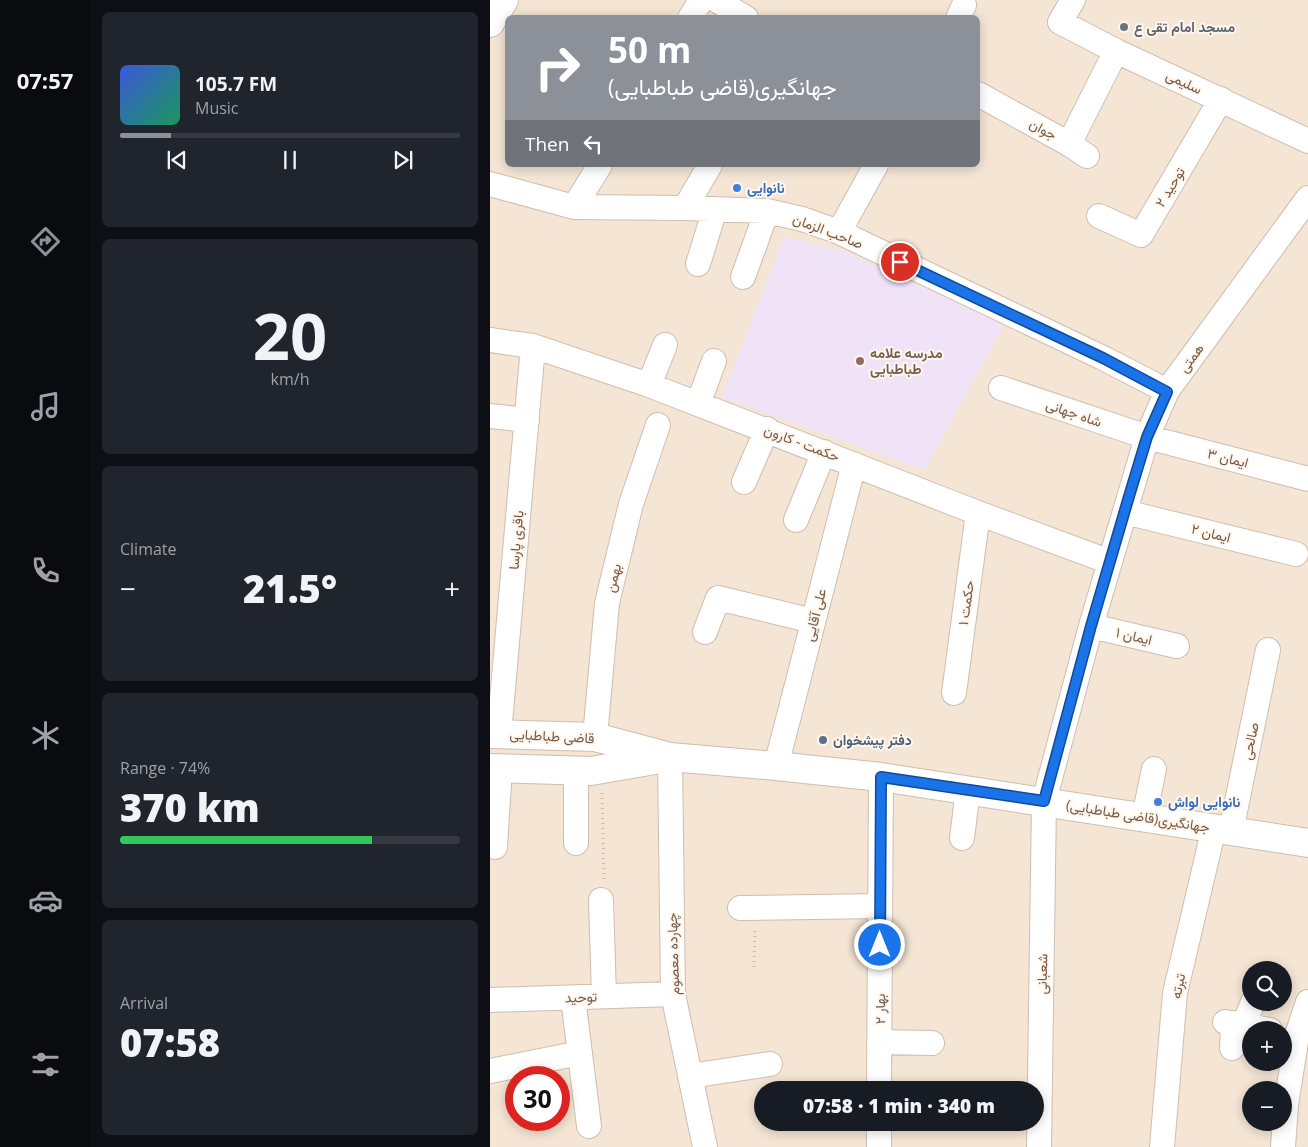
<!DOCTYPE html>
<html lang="en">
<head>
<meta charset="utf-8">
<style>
  body { margin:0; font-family:"Open Sans",Vazirmatn,sans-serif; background:#20242c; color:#f1f3f6; height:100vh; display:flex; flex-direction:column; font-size:19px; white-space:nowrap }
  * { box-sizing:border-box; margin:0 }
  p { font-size:16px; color:#9ea1a6 }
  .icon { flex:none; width:28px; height:28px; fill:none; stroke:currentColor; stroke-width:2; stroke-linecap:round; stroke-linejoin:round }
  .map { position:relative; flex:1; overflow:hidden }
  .side { display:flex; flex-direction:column; gap:12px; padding:12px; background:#0d0f14; width:400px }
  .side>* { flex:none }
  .top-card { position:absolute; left:15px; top:15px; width:475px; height:152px; border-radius:8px; box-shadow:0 2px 12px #0003; background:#8c9099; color:#fff; overflow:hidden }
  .fabs { position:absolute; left:752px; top:961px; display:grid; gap:10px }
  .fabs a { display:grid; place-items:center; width:50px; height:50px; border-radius:50%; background:#171b24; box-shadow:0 2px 12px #0003; font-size:25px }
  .speed { position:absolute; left:15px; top:1066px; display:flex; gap:10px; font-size:25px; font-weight:700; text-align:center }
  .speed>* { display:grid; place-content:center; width:65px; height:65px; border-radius:50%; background:#171b24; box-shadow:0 2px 12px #0003; line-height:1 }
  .speed .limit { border:8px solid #d22; background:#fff; color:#111 }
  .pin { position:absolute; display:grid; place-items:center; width:42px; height:42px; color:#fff; margin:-21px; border:2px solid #fff; border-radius:50%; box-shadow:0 1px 5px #0007 }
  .me { position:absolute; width:55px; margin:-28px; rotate:0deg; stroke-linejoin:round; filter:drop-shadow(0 0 4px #0008) }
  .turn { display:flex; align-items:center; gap:18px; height:105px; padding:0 20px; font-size:22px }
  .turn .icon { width:65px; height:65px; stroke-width:2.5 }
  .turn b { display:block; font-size:35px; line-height:42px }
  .then { display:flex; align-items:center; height:48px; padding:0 20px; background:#0003; gap:10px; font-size:19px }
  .big { font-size:38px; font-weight:800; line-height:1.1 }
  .side .widget { flex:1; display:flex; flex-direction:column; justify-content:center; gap:8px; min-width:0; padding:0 18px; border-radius:8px; background:#20242c }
  .side .dial { align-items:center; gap:0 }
  .dial b { font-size:65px; line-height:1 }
  .song { display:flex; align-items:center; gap:15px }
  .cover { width:60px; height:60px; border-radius:8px; background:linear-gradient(135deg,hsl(230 70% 55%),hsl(150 70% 35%)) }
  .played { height:5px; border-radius:2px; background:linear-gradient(90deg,#8c9099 15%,#363941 15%) }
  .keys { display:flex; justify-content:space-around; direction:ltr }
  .heat { display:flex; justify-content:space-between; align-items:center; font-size:28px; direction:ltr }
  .charge { height:8px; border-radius:4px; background:linear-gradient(90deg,#34c759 74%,#363941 0) }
  .trip { position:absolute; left:264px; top:1081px; width:290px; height:50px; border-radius:25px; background:#171b24; box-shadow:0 2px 12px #0003; font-weight:800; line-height:50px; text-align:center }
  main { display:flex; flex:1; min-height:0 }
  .tabs { display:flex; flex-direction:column; width:90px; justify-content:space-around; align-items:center; background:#090b0e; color:#9ea1a6 }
  .tabs .icon { width:35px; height:35px }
  .tabs .selected { color:#8c9099 }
  .tabs b { font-size:22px; color:#f1f3f6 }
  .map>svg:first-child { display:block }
  .residential { fill:#f4e5d4; fill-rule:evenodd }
  .education { fill:#f0e3f8 }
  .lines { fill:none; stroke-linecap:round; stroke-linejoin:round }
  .minor-casing { stroke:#d0bdaf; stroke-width:26 }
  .tertiary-casing { stroke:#d0bdaf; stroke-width:30 }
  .path { stroke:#d6b5a1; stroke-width:3; stroke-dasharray:1 4; stroke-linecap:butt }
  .minor { stroke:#fff; stroke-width:24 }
  .tertiary { stroke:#fff; stroke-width:28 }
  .route-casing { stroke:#114b97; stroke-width:12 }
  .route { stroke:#1a73e8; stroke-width:9 }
  .worship-dot { fill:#6b7280; stroke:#fff7ec; stroke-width:2 }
  .shop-dot { fill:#3f7fe0; stroke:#fff7ec; stroke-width:2 }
  .education-dot { fill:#8d6e63; stroke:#fff7ec; stroke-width:2 }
  .service-dot { fill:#5c6f8a; stroke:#fff7ec; stroke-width:2 }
  .labels { text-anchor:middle; stroke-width:4; stroke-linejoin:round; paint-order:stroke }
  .worship-label { font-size:14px; font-weight:bold; fill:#5b616d; stroke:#fff7ec; text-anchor:start }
  .street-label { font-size:14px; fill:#75594b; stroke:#fff7ec }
  .shop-label { font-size:14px; font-weight:bold; fill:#366cbe; stroke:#fff7ec; text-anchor:start }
  .education-label { font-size:14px; font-weight:bold; fill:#785e54; stroke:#fff7ec; text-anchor:start }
  .service-label { font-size:14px; font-weight:bold; fill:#4e5e75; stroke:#fff7ec; text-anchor:start }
</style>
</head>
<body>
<main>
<nav class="tabs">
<b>07:57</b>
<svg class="icon selected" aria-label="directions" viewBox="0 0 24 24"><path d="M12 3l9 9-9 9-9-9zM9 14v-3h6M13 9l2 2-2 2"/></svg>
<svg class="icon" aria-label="music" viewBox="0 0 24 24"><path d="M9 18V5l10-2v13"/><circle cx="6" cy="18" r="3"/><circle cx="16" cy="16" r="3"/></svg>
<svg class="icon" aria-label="phone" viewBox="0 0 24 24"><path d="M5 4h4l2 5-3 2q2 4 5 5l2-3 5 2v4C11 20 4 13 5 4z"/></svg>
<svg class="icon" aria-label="climate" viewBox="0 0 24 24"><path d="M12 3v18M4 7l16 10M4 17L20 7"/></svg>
<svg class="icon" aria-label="car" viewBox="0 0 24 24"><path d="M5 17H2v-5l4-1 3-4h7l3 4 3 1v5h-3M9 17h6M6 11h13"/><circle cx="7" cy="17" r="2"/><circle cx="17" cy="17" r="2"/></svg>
<svg class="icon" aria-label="filters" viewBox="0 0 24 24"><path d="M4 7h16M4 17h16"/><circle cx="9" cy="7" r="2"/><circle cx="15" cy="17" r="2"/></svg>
</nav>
<section class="side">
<div class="widget">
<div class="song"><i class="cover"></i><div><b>105.7 FM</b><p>Music</p></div></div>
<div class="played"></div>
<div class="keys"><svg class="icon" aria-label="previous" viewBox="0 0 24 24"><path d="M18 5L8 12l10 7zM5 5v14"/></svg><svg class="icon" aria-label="pause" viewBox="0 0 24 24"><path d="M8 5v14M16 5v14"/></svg><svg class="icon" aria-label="next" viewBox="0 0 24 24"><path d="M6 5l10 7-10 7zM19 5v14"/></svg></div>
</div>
<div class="widget dial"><b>20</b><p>km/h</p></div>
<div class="widget"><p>Climate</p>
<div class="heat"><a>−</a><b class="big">21.5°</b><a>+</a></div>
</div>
<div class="widget"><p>Range · 74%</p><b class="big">370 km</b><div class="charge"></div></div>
<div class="widget"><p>Arrival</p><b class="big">07:58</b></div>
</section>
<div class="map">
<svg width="818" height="1147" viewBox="0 0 818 1147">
  <rect width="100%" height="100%" fill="#fcf3e6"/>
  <path class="residential" d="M0,0H818V1147H0ZM18,18H488V165H18ZM761,970H794V1002H761ZM761,1030H794V1062H761ZM26,1078H69V1120H26ZM272,1090H545V1122H272ZM761,1090H794V1122H761Z"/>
  <path class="education" d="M294,237L352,250L514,325L434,470L232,397Z"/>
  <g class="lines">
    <defs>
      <path id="minor" d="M226,0L256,18
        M583,0L570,22L626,51L818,141
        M200,18L211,0
        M468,18L474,5
        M488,94L579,144L626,51
        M579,144L597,156
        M0,184L84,207L195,208L277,211L312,219L349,232L613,358L677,391
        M84,207L110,165
        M195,208L220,165
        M609,216L651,235L731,99
        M349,232L386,165
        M208,264L225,209
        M253,277L277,211
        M0,340L43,346L159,385L488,513L620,562
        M159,385L175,345
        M511,388L657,437L818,479
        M208,404L224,361
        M0,416L37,420
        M254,482L277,429
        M635,512L806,554
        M306,520L334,452
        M601,626L687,646
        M215,632L228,598L323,621
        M464,693L488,513
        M9,734L43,346
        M105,737L117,603L141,504L168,425
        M180,757L183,994L215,1147
        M286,766L364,464
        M86,771V843
        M654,817L664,769
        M741,831L778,650
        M472,838L478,790
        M5,847L10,768
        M111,900L114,996
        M250,908L390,906
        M83,998L99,1126
        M0,1000L183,994
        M735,1022L780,1030
        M754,1025L763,1002
        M389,1042L442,1043
        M742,1048L743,1023
        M0,1071L90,1053
        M200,1076L280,1064
        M389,1090L391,777
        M389,1147V1122
        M549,1147L554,801L601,626L657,437L677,391L818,198
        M672,1147L685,993L724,828
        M793,1147L796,1105L807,1035L818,1002"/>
      <path id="tertiary" d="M0,23L14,0
        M0,734L105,737L180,757L286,766L391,777L818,843
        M0,768L101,771L171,759"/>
    </defs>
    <use href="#minor" class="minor-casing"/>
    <use href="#tertiary" class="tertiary-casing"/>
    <path class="path" d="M112,793L114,879
      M264,967L265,929"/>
    <use href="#minor" class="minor"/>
    <use href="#tertiary" class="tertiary"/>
  </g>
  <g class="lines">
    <defs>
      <path id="route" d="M390,945L391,777L554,801L601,626L640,493L657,437L677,392L613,358L410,262"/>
    </defs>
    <use href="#route" class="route-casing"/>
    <use href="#route" class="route"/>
  </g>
  <circle class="worship-dot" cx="634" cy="27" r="5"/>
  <g class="shop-dot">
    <circle cx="247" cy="188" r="5"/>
    <circle cx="668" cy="802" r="5"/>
  </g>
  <circle class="education-dot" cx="370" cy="361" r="5"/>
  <circle class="service-dot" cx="333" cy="740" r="5"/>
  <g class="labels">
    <g class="worship-label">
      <text x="644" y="32">مسجد امام تقی ع</text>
    </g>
    <g class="street-label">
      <text transform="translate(694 82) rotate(25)" y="5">سلیمی</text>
      <text transform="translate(553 129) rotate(28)" y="5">جوان</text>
      <text transform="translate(680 187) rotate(-59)" y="5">توحید ۲</text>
      <text transform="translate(338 231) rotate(21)" y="5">صاحب الزمان</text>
      <text transform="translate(701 358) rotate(-54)" y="5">همتی</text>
      <text transform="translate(584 413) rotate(19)" y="5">شاه جهانی</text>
      <text transform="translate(312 443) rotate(21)" y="5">حکمت - کارون</text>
      <text transform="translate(738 458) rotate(14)" y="5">ایمان ۳</text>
      <text transform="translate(721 533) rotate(14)" y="5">ایمان ۲</text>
      <text transform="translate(26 540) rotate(-85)" y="5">باقری پارسا</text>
      <text transform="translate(123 578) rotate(-77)" y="5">بهمن</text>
      <text transform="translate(476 603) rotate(-82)" y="5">حکمت ۱</text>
      <text transform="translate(325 615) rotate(-76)" y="5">علی آقایی</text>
      <text transform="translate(644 636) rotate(13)" y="5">ایمان ۱</text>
      <text transform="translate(62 736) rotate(3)" y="5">قاضی طباطبایی</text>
      <text transform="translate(760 741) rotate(-78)" y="5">صالحی</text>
      <text transform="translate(648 816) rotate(9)" y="5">جهانگیری(قاضی طباطبایی)</text>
      <text transform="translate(183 954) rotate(-92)" y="5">چهارده معصوم</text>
      <text transform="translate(552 974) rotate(-89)" y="5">شعبانی</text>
      <text transform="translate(688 986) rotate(-79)" y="5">تبرته</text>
      <text transform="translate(91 997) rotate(-2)" y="5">توحید</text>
      <text transform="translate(390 1009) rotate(-90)" y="5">بهار ۲</text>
    </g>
    <g class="shop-label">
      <text x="257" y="193">نانوایی</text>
      <text x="678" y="807">نانوایی لواش</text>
    </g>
    <g class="education-label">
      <text x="380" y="358">مدرسه علامه<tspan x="380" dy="16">طباطبایی</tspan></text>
    </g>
    <g class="service-label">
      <text x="343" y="745">دفتر پیشخوان</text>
    </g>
  </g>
</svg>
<div class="fabs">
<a><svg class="icon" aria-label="search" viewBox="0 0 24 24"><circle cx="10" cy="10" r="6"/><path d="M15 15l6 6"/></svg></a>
<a>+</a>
<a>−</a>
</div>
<div class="speed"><div class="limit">30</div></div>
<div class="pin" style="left:410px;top:262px;background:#d93025"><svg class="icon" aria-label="arrive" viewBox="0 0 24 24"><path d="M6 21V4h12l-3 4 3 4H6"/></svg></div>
<svg class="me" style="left:390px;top:945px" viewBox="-20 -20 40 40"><circle r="17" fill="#1a73e8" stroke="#fff" stroke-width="3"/><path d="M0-11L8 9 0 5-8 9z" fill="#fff"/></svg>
<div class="trip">07:58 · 1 min · 340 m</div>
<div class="top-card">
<div class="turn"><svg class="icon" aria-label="right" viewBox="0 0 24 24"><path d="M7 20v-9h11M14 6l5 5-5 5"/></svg><div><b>50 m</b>جهانگیری(قاضی طباطبایی)</div></div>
<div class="then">Then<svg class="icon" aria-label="left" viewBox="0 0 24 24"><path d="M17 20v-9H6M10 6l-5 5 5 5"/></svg></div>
</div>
</div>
</main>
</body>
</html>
